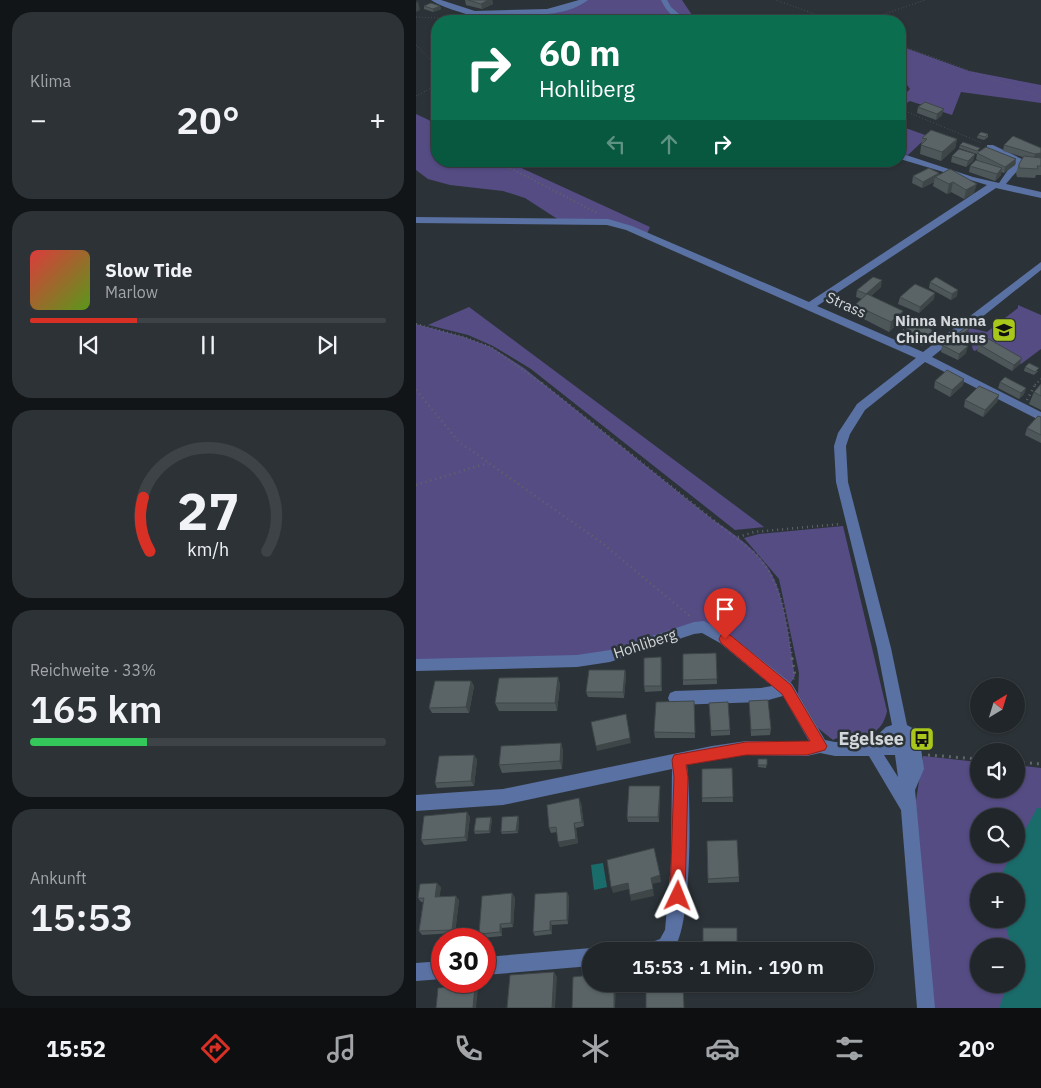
<!DOCTYPE html>
<html lang="de">
<head>
<meta charset="utf-8">
<style>
  body { margin:0; font-family:"IBM Plex Sans",sans-serif; background:#2d3236; color:#f1f3f6; height:100vh; display:flex; flex-direction:column; font-size:19px; white-space:nowrap }
  * { box-sizing:border-box; margin:0 }
  p { font-size:16px; color:#a2a5a8 }
  .icon { flex:none; width:28px; height:28px; fill:none; stroke:currentColor; stroke-width:2; stroke-linecap:round; stroke-linejoin:round }
  .map { position:relative; flex:1; overflow:hidden }
  .details { display:flex; flex-direction:column; gap:12px; padding:12px; background:#121517; width:416px }
  .details>* { flex:none }
  .banner { position:absolute; left:15px; top:15px; width:475px; height:152px; border-radius:20px; box-shadow:0 1px 4px #0004,0 0 0 1px #3e4347; background:#0b6e4f; color:#fff; overflow:hidden }
  .needle { width:32px; rotate:38deg }
  .tools { position:absolute; left:554px; top:678px; display:grid; gap:10px }
  .tools a { display:grid; place-items:center; width:55px; height:55px; border-radius:50%; background:#21262a; box-shadow:0 1px 4px #0004,0 0 0 1px #3e4347; font-size:25px }
  .speed { position:absolute; left:15px; top:928px; display:flex; gap:10px; font-size:25px; font-weight:700; text-align:center }
  .speed>* { display:grid; place-content:center; width:65px; height:65px; border-radius:50%; background:#21262a; box-shadow:0 1px 4px #0004,0 0 0 1px #3e4347; line-height:1 }
  .speed .limit { border:8px solid #d22; background:#fff; color:#111 }
  .pin { position:absolute; display:grid; place-items:center; width:42px; height:42px; color:#fff; margin:-51px -21px; border-radius:50% 50% 50% 0; rotate:-45deg; box-shadow:0 0 5px #0007 }
  .pin .icon { rotate:45deg }
  .me { position:absolute; width:55px; margin:-28px; rotate:2deg; stroke-linejoin:round; filter:drop-shadow(0 0 4px #0008) }
  .turn { display:flex; align-items:center; gap:18px; height:105px; padding:0 25px; font-size:22px }
  .turn .icon { width:65px; height:65px; stroke-width:2.5 }
  .turn b { display:block; font-size:35px; line-height:42px }
  .lanes { display:flex; align-items:center; height:48px; padding:0 25px; background:#0003; justify-content:center; gap:25px; direction:ltr }
  .lanes .off { opacity:.35 }
  .big { font-size:38px; font-weight:600; line-height:1.1 }
  .details .tile { flex:1; display:flex; flex-direction:column; justify-content:center; gap:8px; min-width:0; padding:0 18px; border-radius:20px; background:#2d3236 }
  .details .dial { align-items:center; gap:0 }
  .dial svg { height:130px; overflow:visible; fill:none; stroke:#3e4347; stroke-width:7; stroke-linecap:round; text-anchor:middle }
  .dial text { fill:#f1f3f6; stroke:none }
  .song { display:flex; align-items:center; gap:15px }
  .cover { width:60px; height:60px; border-radius:8px; background:linear-gradient(135deg,hsl(0 70% 55%),hsl(90 70% 35%)) }
  .played { height:5px; border-radius:2px; background:linear-gradient(90deg,#d93025 30%,#3e4347 30%) }
  .keys { display:flex; justify-content:space-around; direction:ltr }
  .heat { display:flex; justify-content:space-between; align-items:center; font-size:28px; direction:ltr }
  .charge { height:8px; border-radius:4px; background:linear-gradient(90deg,#34c759 33%,#3e4347 0) }
  .trip { position:absolute; left:166px; top:942px; width:292px; height:50px; border-radius:25px; background:#21262a; box-shadow:0 1px 4px #0004,0 0 0 1px #3e4347; font-weight:600; line-height:50px; text-align:center }
  .tab-bar { display:flex; height:80px; justify-content:space-around; align-items:center; background:#0d0f11; color:#a2a5a8 }
  .tab-bar .icon { width:35px; height:35px }
  .tab-bar .current { color:#d93025 }
  .tab-bar b { font-size:22px; color:#f1f3f6 }
  main { display:flex; flex:1; min-height:0 }
  .map>svg:first-child { display:block }
  .green { fill:#554c84; fill-rule:evenodd }
  .water { fill:#1a6c6b }
  .lines { fill:none; stroke-linecap:round; stroke-linejoin:round }
  .path-far3 { stroke:#5f6569; stroke-width:1; stroke-dasharray:0.5 2.5; stroke-linecap:butt }
  .path-far2 { stroke:#5f6569; stroke-width:2; stroke-dasharray:1 3; stroke-linecap:butt }
  .path-far1 { stroke:#5f6569; stroke-width:2.5; stroke-dasharray:1 4; stroke-linecap:butt }
  .path { stroke:#5f6569; stroke-width:3; stroke-dasharray:2 5; stroke-linecap:butt }
  .minor { fill:#5a71a3; fill-rule:evenodd }
  .wall { fill:#4d5659 }
  .shaded-wall { fill:#3f4648 }
  .building { fill:#5a6467; stroke:#3f4648 }
  .route { fill:#d93025; stroke:#8d1f18 }
  .labels { text-anchor:middle; stroke-width:5; stroke-linejoin:round; paint-order:stroke }
  .street-label { font-size:15px; fill:#d3d7db; stroke:#2c3338 }
  .poi-label { font-size:15px; font-weight:bold; fill:#d3d7db; stroke:#2c3338; text-anchor:end }
  .near-poi-label { font-size:18px; font-weight:bold; fill:#d3d7db; stroke:#2c3338; text-anchor:end }
</style>
</head>
<body>
<main>
<section class="details">
<div class="tile"><p>Klima</p>
<div class="heat"><a>−</a><b class="big">20°</b><a>+</a></div>
</div>
<div class="tile">
<div class="song"><i class="cover"></i><div><b>Slow Tide</b><p>Marlow</p></div></div>
<div class="played"></div>
<div class="keys"><svg class="icon" aria-label="previous" viewBox="0 0 24 24"><path d="M18 5L8 12l10 7zM5 5v14"/></svg><svg class="icon" aria-label="pause" viewBox="0 0 24 24"><path d="M8 5v14M16 5v14"/></svg><svg class="icon" aria-label="next" viewBox="0 0 24 24"><path d="M6 5l10 7-10 7zM19 5v14"/></svg></div>
</div>
<div class="tile dial"><svg viewBox="0 0 100 80">
<path d="M14 69A42 42 0 1 1 86 69"/>
<path d="M14 69A42 42 0 0 1 10 36" stroke="#d93025"/>
<text x="50" y="56" font-size="32" font-weight="700">27</text>
<text x="50" y="72" font-size="11">km/h</text>
</svg></div>
<div class="tile"><p>Reichweite · 33%</p><b class="big">165 km</b><div class="charge"></div></div>
<div class="tile"><p>Ankunft</p><b class="big">15:53</b></div>
</section>
<div class="map">
<svg width="625" height="1008" viewBox="0 0 625 1008">
  <rect width="100%" height="100%" fill="#2c3338"/>
  <path class="green" d="M169,0H266L280,21H81L58,14L130,12Z
    M484,46L553,71L625,85V103L545,92L536,115L494,101L484,107V99L494,89L488,81L484,79Z
    M0,114L21,124V161H95L101,166L234,227L230,236L192,222L143,220L109,198L87,191L34,185L12,179L0,170Z
    M484,126L512,136L492,155L484,153Z
    M602,305L625,315V349L605,364L569,343L559,351L557,350L552,330L554,328L571,332L602,308Z
    M53,307L348,527L319,530L115,369L77,346L52,335L12,325Z
    M0,324L48,337L75,347L108,368L296,519C318,534 348,554 359,581C370,607 374,647 379,676L371,689L288,627L194,656L0,665Z
    M427,526L471,711C467,731 453,739 432,738C426,738 422,737 417,740L402,728L382,694L383,673L363,579L328,538L343,534Z
    M507,756L562,762V789H600V765L625,768V1008H517L499,807ZM562,816H600V854H562ZM562,881H600V919H562ZM562,946H600V984H562Z"/>
  <path class="water" d="M621,808H625V1008H583L592,984H600V946H595L588,919H600V881H582L596,854H600V847Z
    M187,863L191,887L178,890L175,865Z"/>
  <g class="lines">
    <path class="path-far3" d="M360,0L418,21
      M0,17L25,18L33,15
      M448,21L509,0
      M0,45L21,67
      M484,45L625,97
      M0,96L21,85
      M484,109L566,143
      M0,121L21,132
      M80,161L96,169"/>
    <path class="path-far2" d="M94,168L181,213
      M0,324L48,337L75,347L128,385
      M481,335L495,324V322L484,317
      M619,385L625,379"/>
    <path class="path-far1" d="M126,383L340,554C367,584 371,621 376,659
      M0,390L43,442L186,543L275,617
      M611,400L620,383
      M0,485L72,463
      M322,537L338,532L424,524"/>
    <path class="path" d="M376,658L379,676L377,679
      M512,755L562,759
      M600,762L625,764"/>
    <path class="minor" d="M15,0H25L59,11L131,9L163,0H172C147,20 98,15 67,14L84,21C70,21 26,8 15,0Z
      M245,0H251L255,7L271,21C259,21 250,11 245,0Z
      M571,145H577L608,160H625V166C604,166 603,168 590,184L625,192V198L580,188L401,306L507,352L625,262V270L516,357L625,412V421L509,362L449,410L434,434L430,446L432,482L475,648L491,725L500,730L503,735L508,769L499,790L519,1008H501L485,810L453,756H419L404,753L391,756L330,755L271,765C275,797 277,931 256,951H225L228,945L244,939L249,930L255,863L256,769L87,805L0,811V795L87,789L296,746L330,741H393L367,696L345,702L259,705L254,703L252,698L254,693L259,691L345,688L356,686L304,643L286,633L278,634L194,662L161,667L0,671V659L161,655L194,650L278,622L288,621L314,635L376,684L409,740L419,742L455,741L470,727L476,725L461,648L420,482L418,446L422,433L441,404L500,358L210,230L191,225L0,223V217L192,219L216,226L393,302L571,185L484,159V153L557,177L583,183L592,170L600,163L571,149ZM468,755H479L482,777Z
      M175,948L181,951H175V966L69,975V957Z
      M26,961V979L0,981V963Z"/>
  </g>
  <path class="wall" d="M49,0H76L77,4L66,9L50,5Z
    M8,6H24L25,9L17,12L8,9Z
    M502,107L526,115L520,120L501,113Z
    M572,134V137L568,140L561,138L562,135Z
    M506,138L541,139L539,148L525,161L504,154Z
    M544,145L563,151L600,159L599,165L588,173L585,172V175L579,181L553,172L554,166L563,161L560,159L561,154L543,148Z
    M588,145L625,148V175H620L619,178L601,177L600,173L603,164L607,157L587,151Z
    M559,154L557,161L550,167L535,162L536,156Z
    M523,173V175L558,193L548,199L535,192L531,194L517,186L518,182L506,188L496,183L497,176Z
    M514,282L541,296L535,300L513,288Z
    M465,287L455,296L485,320L473,332L438,314L439,305L446,299L440,297L441,290Z
    M484,297L518,299L503,313L482,304Z
    M517,322V325L513,328L517,338L506,346L489,336L490,329L503,323Z
    M551,335L543,342L550,353L542,360L525,352L526,345Z
    M562,344L606,358L604,364L596,371L561,351Z
    M609,367L622,371L618,375L608,371Z
    M548,379L547,385L534,397L518,388L519,381Z
    M584,382L610,388L608,394L603,399L582,388Z
    M625,384V410L613,404L618,392Z
    M583,395L581,402L567,417L548,407L549,400Z
    M625,417V443L609,435L611,428Z
    M300,653L301,684L267,685V680Z
    M245,657L246,691L229,692L228,686Z
    M209,670L210,676L208,698L172,697L170,692Z
    M142,677L144,685L141,711H83L79,703Z
    M55,681L58,686L53,713H16L13,708Z
    M278,701L279,738H239L238,732Z
    M333,701L355,729L354,735L335,736Z
    M293,703L314,730V735L295,736Z
    M145,743L147,751L146,769L86,773L83,765Z
    M58,755L61,760L58,786L21,788L19,783Z
    M342,759H351L350,768L342,767Z
    M316,768L317,802H286V798Z
    M244,791L243,822H212L211,817Z
    M165,803L168,826L160,828L162,843L144,847L142,842L141,832L135,833L133,828Z
    M102,816L103,818L102,833L86,834L85,832Z
    M54,817L51,841L8,845L5,840Z
    M76,819L74,833L59,834L58,831Z
    M291,841L323,877V882L292,883Z
    M25,887L23,897L43,900L39,933L6,935L3,931L7,902H5L2,898Z
    M96,893L99,898L97,927L86,928V936L66,938L63,934Z
    M153,896L152,924L136,925V934L119,936L117,932Z"/>
  <path class="shaded-wall" d="M72,0H76L77,4L66,9L65,4Z
    M2,1L4,10L0,12V3Z
    M24,6L25,9L17,12V9Z
    M528,109L526,115L520,120L521,114Z
    M541,139L539,148L525,161L526,152Z
    M625,153V158L617,160L619,154Z
    M559,154L557,161L550,167L552,161Z
    M600,159L599,165L588,173L589,167Z
    M586,168L585,175L579,181L581,174Z
    M523,173L522,179L519,177L518,182L506,188L507,182Z
    M537,182L535,192L531,194L533,184Z
    M561,184L558,193L548,199L550,190Z
    M466,280L465,287L449,301L450,294Z
    M542,290L541,296L535,300L536,294Z
    M519,293L518,299L503,313L504,307Z
    M487,311L485,320L473,332L475,322Z
    M517,322V325L507,332L508,329Z
    M553,329L551,335L542,343L539,347L541,338Z
    M518,331L517,338L506,346L508,339Z
    M552,346L550,353L542,360L543,354Z
    M606,358L604,364L596,371L598,365Z
    M548,379L547,385L534,397L536,390Z
    M610,388L608,394L603,399L605,393Z
    M583,395L581,402L567,417L569,410Z
    M245,657L246,663V691L245,686Z
    M209,670L210,676L208,698L207,692Z
    M142,677L144,685L141,711L139,703Z
    M55,681L58,686L53,713L50,707Z
    M214,738L215,743L181,751L180,746Z
    M145,743L147,751L146,769L144,761Z
    M58,755L61,760L58,786L55,781Z
    M244,786V791L243,822L242,817Z
    M163,798L165,803L168,826L166,822Z
    M51,812L54,817L51,841L49,837Z
    M102,816L103,818L102,833L100,831Z
    M75,817L76,819L74,833L73,831Z
    M158,823L160,828L162,843L144,847L142,842Z
    M244,875L245,882L236,884L235,878Z
    M21,883L25,887L23,901L19,897Z
    M212,883L213,889L197,893L195,887Z
    M237,889L238,896L215,901L214,895Z
    M151,892L153,896L152,924L151,920Z
    M96,893L99,898L97,927L95,923Z
    M40,896L43,900L39,933L36,930Z
    M134,921L136,925V934L134,930Z
    M84,924L86,928V936L84,932Z
    M138,972L141,977L139,1008H136Z
    M198,984H200L199,1008H198Z
    M59,985L62,989L60,1008H57Z"/>
  <path class="building" d="M52,0H72L65,4Z
    M15,3L24,6L17,9L8,6Z
    M509,102L528,109L521,114L502,107Z
    M515,130L541,139L526,152L505,145L511,139L506,138Z
    M565,132L572,134L569,137L562,135Z
    M597,136L625,148V153L619,154L588,145Z
    M547,142L564,148L561,151L544,145Z
    M570,147L600,159L589,167L561,153Z
    M543,149L559,154L552,161L536,156Z
    M608,156L625,158V166H621L622,169L603,168V164Z
    M560,160L586,168L581,174L554,166Z
    M513,168L523,173L507,182L497,176Z
    M534,169L561,184L550,190L537,182L533,184L519,177Z
    M457,277L466,280L450,294L441,290Z
    M520,277L542,290L536,294L514,282Z
    M499,284L519,293L504,307L484,297Z
    M451,294L487,311L475,322L439,305Z
    M510,318L517,322L510,327L503,323Z
    M501,321L518,331L508,339L490,329Z
    M552,326L553,329L541,338H543L540,341L552,346L543,354L526,345Z
    M571,338L606,358L598,365L562,344Z
    M613,363L623,368L619,372L609,367Z
    M531,370L548,379L536,390L519,381Z
    M589,377L610,388L605,393L584,382Z
    M625,384V396L618,392Z
    M563,386L583,395L569,410L549,400Z
    M622,416L625,417V435L611,428Z
    M300,653L301,679L267,680V654Z
    M245,657V686H228V658Z
    M173,670H209L207,692H170Z
    M142,677L139,703H79L83,678Z
    M19,681H55L50,707L13,708Z
    M352,700L355,729L335,730L333,701Z
    M278,701L279,733L238,732L240,702Z
    M312,702L314,730L295,731L293,703Z
    M210,714L214,738L180,746L175,722Z
    M145,743L144,761L83,765L85,746Z
    M58,755L55,781L19,783L23,756Z
    M342,759H351V765H342Z
    M316,768L317,797L286,798V769Z
    M213,786H244L242,817H211Z
    M163,798L166,822L158,823L160,839L142,842L140,827L133,828L131,805Z
    M51,812L49,837L5,840L8,816Z
    M102,816L100,831L85,832L86,817Z
    M75,817L73,831H58L60,818Z
    M321,840L323,877L292,879L291,841Z
    M238,848L244,875L235,878L237,889L214,895L212,883L195,887L191,860Z
    M21,883L19,897L40,896L36,930L3,931L8,898H2L4,884Z
    M151,892V920L134,921V930L117,932L119,894Z
    M96,893L95,923L84,924V932L63,934L66,896Z
    M287,928H321V951H287Z
    M138,972L136,1008H91L94,975Z
    M175,975V984H198V1008H156L157,977Z
    M230,984H267L268,1008H230Z
    M59,985L57,1008H20L22,988Z"/>
  <path class="route" d="M309,634L314,635L375,685L411,746L409,750L391,755H330L270,765L272,777L269,896L267,902L262,904L256,902L254,896L258,777L256,760L258,755L330,742L394,741L366,694L305,643L303,639L305,635Z"/>
  <defs>
    <symbol id="school-square" viewBox="-11 -11 22 22"><rect x="-9" y="-9" width="18" height="18" rx="4" fill="#a9c71b" stroke="#2c3338"/><path d="M0-5L7-2L0 1L-7-2ZM-4 1L0 2.5L4 1V4Q0 6-4 4Z" fill="#111"/></symbol>
    <symbol id="bus-square" viewBox="-11 -11 22 22"><rect x="-9" y="-9" width="18" height="18" rx="4" fill="#a9c71b" stroke="#2c3338"/><path d="M-5-6H5V4H4V6H2V4H-2V6H-4V4H-5ZM-3.5-4V0h7V-4ZM-3.5 1.2v1.5H-2V1.2ZM2 1.2v1.5H3.5V1.2Z" fill="#111"/></symbol>
  </defs>
  <g fill-rule="evenodd">
    <use href="#school-square" x="574" y="316" width="28" height="28"/>
    <use href="#bus-square" x="492" y="725" width="28" height="28"/>
  </g>
  <g class="labels">
    <g class="street-label">
      <text transform="translate(430 305) rotate(24)" y="5">Strass</text>
      <text transform="translate(229 644) rotate(-18)" y="5">Hohliberg</text>
    </g>
    <g class="poi-label">
      <text x="570" y="326">Ninna Nanna<tspan x="570" dy="17">Chinderhuus</tspan></text>
    </g>
    <g class="near-poi-label">
      <text x="488" y="745">Egelsee</text>
    </g>
  </g>
</svg>
<div class="tools">
<a><svg class="needle" viewBox="-14 -14 28 28"><path d="M0-13l5 13h-10z" fill="#e53935"/><path d="M0 13l5-13h-10z" fill="#a2a5a8"/></svg></a>
<a><svg class="icon" aria-label="sound" viewBox="0 0 24 24"><path d="M4 9h4l5-4v14l-5-4H4zM17 9q2 3 0 6"/></svg></a>
<a><svg class="icon" aria-label="search" viewBox="0 0 24 24"><circle cx="10" cy="10" r="6"/><path d="M15 15l6 6"/></svg></a>
<a>+</a>
<a>−</a>
</div>
<div class="speed"><div class="limit">30</div></div>
<div class="pin" style="left:309px;top:639px;background:#d93025"><svg class="icon" aria-label="arrive" viewBox="0 0 24 24"><path d="M6 21V4h12l-3 4 3 4H6"/></svg></div>
<svg class="me" style="left:262px;top:896px" viewBox="-20 -20 40 40"><path d="M0-17L14 15 0 8-14 15z" fill="#d93025" stroke="#fff" stroke-width="4"/></svg>
<div class="trip">15:53 · 1 Min. · 190 m</div>
<div class="banner">
<div class="turn"><svg class="icon" aria-label="right" viewBox="0 0 24 24"><path d="M7 20v-9h11M14 6l5 5-5 5"/></svg><div><b>60 m</b>Hohliberg</div></div>
<div class="lanes"><svg class="icon off" aria-label="left" viewBox="0 0 24 24"><path d="M17 20v-9H6M10 6l-5 5 5 5"/></svg><svg class="icon off" aria-label="ahead" viewBox="0 0 24 24"><path d="M12 20V5M6 11l6-6 6 6"/></svg><svg class="icon" aria-label="right" viewBox="0 0 24 24"><path d="M7 20v-9h11M14 6l5 5-5 5"/></svg></div>
</div>
</div>
</main>
<nav class="tab-bar">
<b>15:52</b>
<svg class="icon current" aria-label="directions" viewBox="0 0 24 24"><path d="M12 3l9 9-9 9-9-9zM9 14v-3h6M13 9l2 2-2 2"/></svg>
<svg class="icon" aria-label="music" viewBox="0 0 24 24"><path d="M9 18V5l10-2v13"/><circle cx="6" cy="18" r="3"/><circle cx="16" cy="16" r="3"/></svg>
<svg class="icon" aria-label="phone" viewBox="0 0 24 24"><path d="M5 4h4l2 5-3 2q2 4 5 5l2-3 5 2v4C11 20 4 13 5 4z"/></svg>
<svg class="icon" aria-label="climate" viewBox="0 0 24 24"><path d="M12 3v18M4 7l16 10M4 17L20 7"/></svg>
<svg class="icon" aria-label="car" viewBox="0 0 24 24"><path d="M5 17H2v-5l4-1 3-4h7l3 4 3 1v5h-3M9 17h6M6 11h13"/><circle cx="7" cy="17" r="2"/><circle cx="17" cy="17" r="2"/></svg>
<svg class="icon" aria-label="filters" viewBox="0 0 24 24"><path d="M4 7h16M4 17h16"/><circle cx="9" cy="7" r="2"/><circle cx="15" cy="17" r="2"/></svg>
<b>20°</b>
</nav>
</body>
</html>
